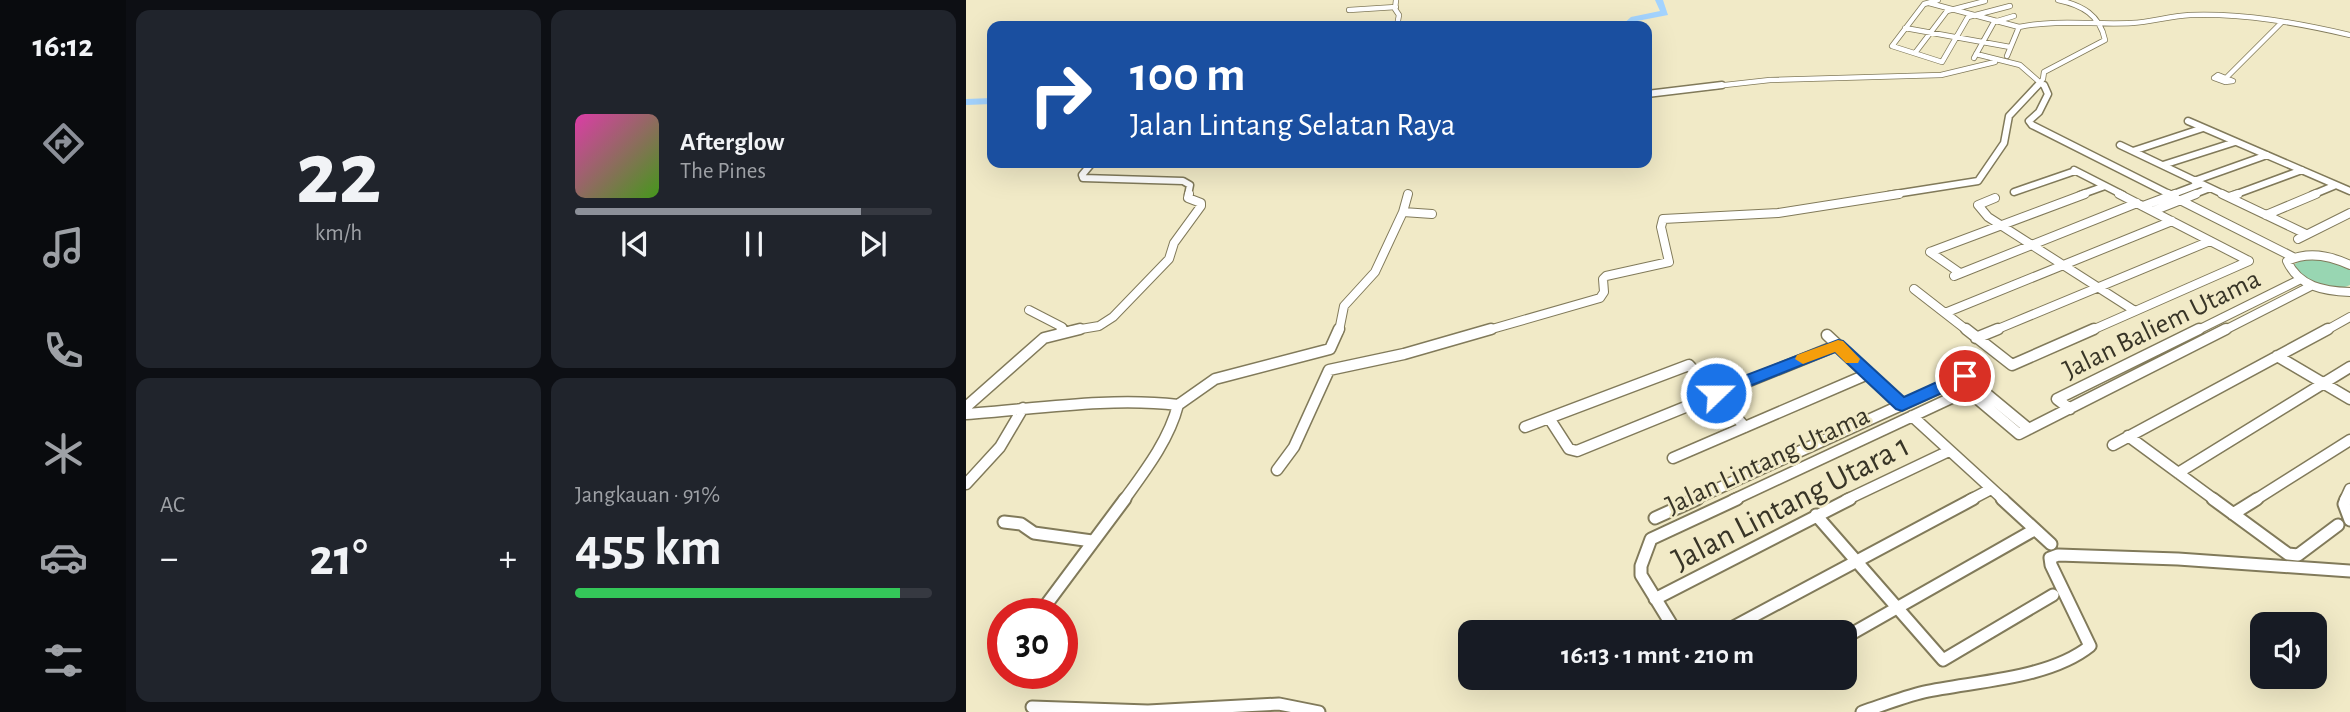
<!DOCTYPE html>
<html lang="id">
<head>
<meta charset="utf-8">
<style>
  body { margin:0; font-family:"Alegreya Sans",sans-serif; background:#20242c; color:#f1f3f6; height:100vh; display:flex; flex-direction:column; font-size:26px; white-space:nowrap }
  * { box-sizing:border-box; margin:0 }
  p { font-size:23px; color:#9ea1a6 }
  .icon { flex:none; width:38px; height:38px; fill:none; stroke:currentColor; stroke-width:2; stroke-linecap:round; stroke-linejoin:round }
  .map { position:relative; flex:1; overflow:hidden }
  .panel { display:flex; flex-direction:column; gap:10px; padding:10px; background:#0d0f14; width:840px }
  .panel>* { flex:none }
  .top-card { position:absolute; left:21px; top:21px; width:665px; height:147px; border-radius:14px; box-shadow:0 7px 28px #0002; background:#1a4fa0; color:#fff; overflow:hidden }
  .tools { position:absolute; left:1284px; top:612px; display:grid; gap:14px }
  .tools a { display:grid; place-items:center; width:77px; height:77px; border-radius:14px; background:#171b24; box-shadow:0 7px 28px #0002; font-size:35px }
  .speed { position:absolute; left:21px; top:598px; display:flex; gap:14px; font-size:35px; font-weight:700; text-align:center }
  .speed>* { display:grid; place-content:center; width:91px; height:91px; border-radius:50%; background:#171b24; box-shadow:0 7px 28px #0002; line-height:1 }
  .speed .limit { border:10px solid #d22; background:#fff; color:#111 }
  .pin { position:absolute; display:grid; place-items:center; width:60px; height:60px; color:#fff; margin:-30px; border:4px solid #fff; border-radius:50%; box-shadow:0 2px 7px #0007 }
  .me { position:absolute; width:77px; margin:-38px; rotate:68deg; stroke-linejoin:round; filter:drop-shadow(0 0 5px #0008) }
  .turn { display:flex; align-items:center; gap:24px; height:147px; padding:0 28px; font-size:32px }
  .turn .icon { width:91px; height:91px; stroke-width:2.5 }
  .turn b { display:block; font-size:49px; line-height:60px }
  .big { font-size:52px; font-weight:600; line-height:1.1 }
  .panel .widget { flex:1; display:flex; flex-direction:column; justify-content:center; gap:10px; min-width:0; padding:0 24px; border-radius:14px; background:#20242c }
  .panel .dial { align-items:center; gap:0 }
  .dial b { font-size:91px; line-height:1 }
  .song { display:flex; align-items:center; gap:21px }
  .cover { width:84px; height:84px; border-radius:10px; background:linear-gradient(135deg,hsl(320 70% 55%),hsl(100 70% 35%)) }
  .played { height:7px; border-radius:4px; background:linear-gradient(90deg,#8c9099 80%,#363941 80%) }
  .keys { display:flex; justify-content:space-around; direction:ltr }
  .heat { display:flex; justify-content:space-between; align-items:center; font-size:38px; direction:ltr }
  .charge { height:10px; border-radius:5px; background:linear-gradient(90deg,#34c759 91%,#363941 0) }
  .panel .tiles { flex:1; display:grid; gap:10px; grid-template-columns:repeat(2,1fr) }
  .trip { position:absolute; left:492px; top:620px; width:399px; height:70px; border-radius:14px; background:#171b24; box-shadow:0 7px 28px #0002; font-weight:600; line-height:70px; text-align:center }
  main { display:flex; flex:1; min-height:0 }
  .tab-bar { display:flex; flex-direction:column; width:126px; justify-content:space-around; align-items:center; background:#090b0e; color:#9ea1a6 }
  .tab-bar .icon { width:49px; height:49px }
  .tab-bar .selected { color:#8c9099 }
  .tab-bar b { font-size:32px; color:#f1f3f6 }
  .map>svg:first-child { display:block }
  .green { fill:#98d6b2 }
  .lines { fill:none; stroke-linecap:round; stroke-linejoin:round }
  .river { fill:#a3d3fe; fill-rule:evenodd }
  .street-far4-casing { stroke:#817a5a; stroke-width:6 }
  .street-far3-casing { stroke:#817a5a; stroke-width:9 }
  .street-far2-casing { stroke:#817a5a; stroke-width:10 }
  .street-far1-casing { stroke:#817a5a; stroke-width:13 }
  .street-casing { stroke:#817a5a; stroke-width:15 }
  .street-far4 { stroke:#fff; stroke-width:4.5 }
  .street-far3 { stroke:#fff; stroke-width:6 }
  .street-far2 { stroke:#fff; stroke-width:8 }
  .street-far1 { stroke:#fff; stroke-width:10 }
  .street { stroke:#fff; stroke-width:11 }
  .route { fill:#1a73e8; stroke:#114b97; stroke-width:2 }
  .slow { fill:#f59e0b }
  .labels { text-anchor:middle; stroke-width:5; stroke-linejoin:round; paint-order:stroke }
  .street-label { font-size:28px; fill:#383527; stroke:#f1eac7 }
  .near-street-label { font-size:33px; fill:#383527; stroke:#f1eac7 }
</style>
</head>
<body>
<main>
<nav class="tab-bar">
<b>16:12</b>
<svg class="icon selected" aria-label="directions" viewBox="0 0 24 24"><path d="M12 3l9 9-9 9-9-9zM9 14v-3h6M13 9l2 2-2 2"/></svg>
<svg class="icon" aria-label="music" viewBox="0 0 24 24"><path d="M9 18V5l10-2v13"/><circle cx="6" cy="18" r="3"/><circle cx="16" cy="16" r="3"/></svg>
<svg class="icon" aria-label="phone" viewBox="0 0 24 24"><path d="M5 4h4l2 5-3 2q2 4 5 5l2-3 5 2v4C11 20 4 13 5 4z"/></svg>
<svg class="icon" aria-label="climate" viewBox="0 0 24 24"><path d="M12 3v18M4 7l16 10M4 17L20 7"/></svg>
<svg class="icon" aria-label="car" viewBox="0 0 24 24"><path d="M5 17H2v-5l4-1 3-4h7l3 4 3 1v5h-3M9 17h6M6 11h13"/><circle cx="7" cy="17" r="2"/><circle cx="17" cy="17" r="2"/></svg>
<svg class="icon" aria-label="filters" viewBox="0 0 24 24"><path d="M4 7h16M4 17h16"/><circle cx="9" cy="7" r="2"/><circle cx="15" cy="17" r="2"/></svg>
</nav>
<section class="panel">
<div class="tiles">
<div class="widget dial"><b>22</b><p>km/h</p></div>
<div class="widget">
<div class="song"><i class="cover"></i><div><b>Afterglow</b><p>The Pines</p></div></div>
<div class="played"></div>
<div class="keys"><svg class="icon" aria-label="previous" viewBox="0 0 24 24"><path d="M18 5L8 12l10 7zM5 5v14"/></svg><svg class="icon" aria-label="pause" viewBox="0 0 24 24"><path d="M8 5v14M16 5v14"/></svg><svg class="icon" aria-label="next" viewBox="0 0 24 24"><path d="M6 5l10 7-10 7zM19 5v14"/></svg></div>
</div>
<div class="widget"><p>AC</p>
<div class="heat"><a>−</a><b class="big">21°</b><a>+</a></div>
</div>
<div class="widget"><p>Jangkauan · 91%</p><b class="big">455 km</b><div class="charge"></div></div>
</div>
</section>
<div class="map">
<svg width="1384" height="712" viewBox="0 0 1384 712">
  <rect width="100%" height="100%" fill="#f1eac7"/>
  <path class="green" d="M1342,257L1361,259L1384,270V285C1365,295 1337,283 1327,265Z"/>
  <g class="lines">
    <path class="river" d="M689,0H697L702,15L671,21L664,26H655L665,17L694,11Z
      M26,98V104L0,105V99Z"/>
    <defs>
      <path id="street-far4" d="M430,0L429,9L433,15L431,26
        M972,0L958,4L926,46L976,62L1002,17L1044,6
        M963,3L1053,27
        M383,10L430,7
        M939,28L1044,47
        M949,53L981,11L1019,1
        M1010,54L1054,65L1079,87
        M1041,56L1053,27C1091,19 1128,25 1166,23C1185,22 1204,16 1224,15C1278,13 1332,23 1384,35
        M1008,58L1028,22L1048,16
        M1252,75L1267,81L1259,82L1248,78Z
        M1261,77L1316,22
        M741,87L804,80L975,75L1029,62
        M1071,87L1077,79L1078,72L1139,40C1134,15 1116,5 1092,0"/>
      <path id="street-far3" d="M1078,85L1082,94L1073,112L1063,121L1066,125L1205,195
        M681,94L756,85
        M1222,121L1384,191
        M1154,145L1259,195
        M1167,151L1237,128
        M126,163L116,175L117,178L217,181L224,185L222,195
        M1197,165L1269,142
        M1108,170L1157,195
        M1228,181L1301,155
        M1048,192L1109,171
        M923,195L1012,181L1038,143L1043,116L1072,85
        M1114,195L1139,186
        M1205,195L1234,184
        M1226,195L1244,188
        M1268,195L1336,170
        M1346,195L1370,185"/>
      <path id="street-far2" d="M1153,194L1283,261
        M1202,194L1327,257
        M1256,194L1340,234
        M1263,197L1272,194
        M1029,198L1012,205L1022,217L1169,311
        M1177,206L1209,194
        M1187,211L1230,194
        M437,212L466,214
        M1300,215L1350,194
        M1332,239L1384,213
        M964,252L1119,194
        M964,252L994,273
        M1384,265C1363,255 1342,251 1321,261C1333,287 1358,291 1384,292
        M988,276L1171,203
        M948,289L1002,331
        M63,310L96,327L95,331
        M979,313L1206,221
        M103,331L133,326L147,317L203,259L208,243L235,206V203L222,198L223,194
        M373,331L378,306L409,272L437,212L442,194
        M519,331L634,298L638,292L637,279L640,276L703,262L695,227L697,219L812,213L933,194
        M1027,331L1244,241
        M1124,331L1283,261
        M1230,331L1333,280
        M1257,331L1345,286
        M1359,331L1384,317"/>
      <path id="street-far1" d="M1000,329L1046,365L1128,329
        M95,332L96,329
        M861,335L936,405
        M1010,338L1032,329
        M1311,356L1384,399
        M989,380L1053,434L1260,329
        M212,405L249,379L364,349L373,329
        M0,407L78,338L114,329
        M1104,409L1091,399L1233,329
        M0,414C70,409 143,397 212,405C203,440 179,471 158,500
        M946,416L1038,500
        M583,418L603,449L611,451L872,345
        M559,427L723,365L779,427
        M1162,436L1249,500
        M1147,445L1362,329
        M707,458L902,374
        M311,470L328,447L363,370L438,354L525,329
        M1212,473L1384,367
        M0,484L34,447L57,408
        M727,500L999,376L1063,429
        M767,500L1011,386
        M880,500L983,451
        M1004,500L1025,489
        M1289,500L1384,440
        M1379,500L1384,489"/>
      <path id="street" d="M1036,499L1085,544
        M1247,499L1322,554L1332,555L1372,525
        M1380,499L1378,504L1384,520
        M1267,514L1291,499
        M850,515L977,660L1087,595
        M689,518L731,499
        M38,522L55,524L68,533L126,541
        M689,599L884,499
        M80,605L159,499
        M710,632L675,575V566L685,539L771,499
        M758,632L1007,499
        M878,638L1068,530
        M66,707L182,711L313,704L353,712
        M896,712C917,705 937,697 958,692C1009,681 1083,679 1124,646L1085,565L1084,558L1092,555L1212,559L1384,571"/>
    </defs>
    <use href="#street-far4" class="street-far4-casing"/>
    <use href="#street-far3" class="street-far3-casing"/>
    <use href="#street-far2" class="street-far2-casing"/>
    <use href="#street-far1" class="street-far1-casing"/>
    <use href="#street" class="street-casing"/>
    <use href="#street-far4" class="street-far4"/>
    <use href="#street-far3" class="street-far3"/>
    <use href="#street-far2" class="street-far2"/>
    <use href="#street-far1" class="street-far1"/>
    <use href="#street" class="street"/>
  </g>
  <path class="route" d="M872,340L877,341L938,397L993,372H1005L1007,376L1005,380L936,411L930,409L869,352L756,397L750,399L742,393L744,389Z"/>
  <path class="slow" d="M872,340L877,341L894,359L892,363H880L869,352L837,364L829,359L831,355Z"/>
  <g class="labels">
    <g class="street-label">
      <text transform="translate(1195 323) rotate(-26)" y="10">Jalan Baliem Utama</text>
      <text transform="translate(801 459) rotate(-25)" y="10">Jalan Lintang Utama</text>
    </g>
    <g class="near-street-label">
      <text transform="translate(824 501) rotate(-27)" y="12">Jalan Lintang Utara 1</text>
    </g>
  </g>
</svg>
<div class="tools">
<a><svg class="icon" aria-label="sound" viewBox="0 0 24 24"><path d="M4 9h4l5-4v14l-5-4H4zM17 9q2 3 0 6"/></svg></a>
</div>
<div class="speed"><div class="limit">30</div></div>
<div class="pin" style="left:999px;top:376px;background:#d93025"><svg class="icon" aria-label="arrive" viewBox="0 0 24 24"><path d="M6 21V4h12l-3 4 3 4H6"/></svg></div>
<svg class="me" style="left:750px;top:393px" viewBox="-20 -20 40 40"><circle r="17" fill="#1a73e8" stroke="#fff" stroke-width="3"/><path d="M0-11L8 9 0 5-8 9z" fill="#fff"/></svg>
<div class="trip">16:13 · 1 mnt · 210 m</div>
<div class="top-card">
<div class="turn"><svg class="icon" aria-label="right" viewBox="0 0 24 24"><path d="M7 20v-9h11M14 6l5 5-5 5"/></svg><div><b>100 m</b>Jalan Lintang Selatan Raya</div></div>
</div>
</div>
</main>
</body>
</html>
